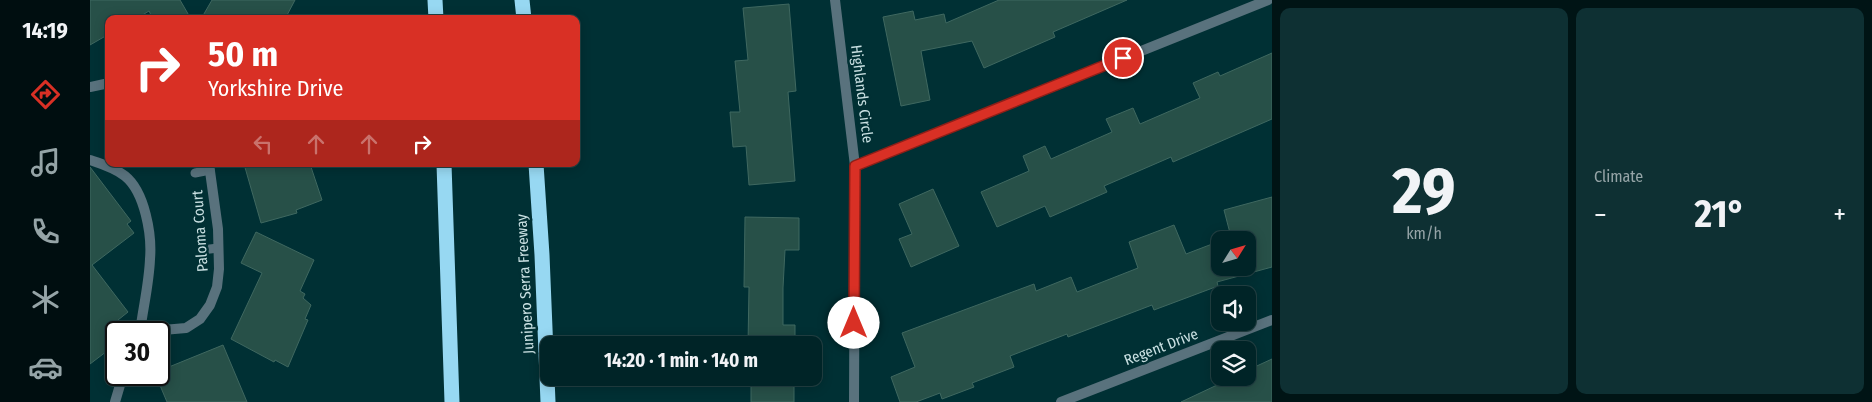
<!DOCTYPE html>
<html lang="en">
<head>
<meta charset="utf-8">
<style>
  body { margin:0; font-family:"Fira Sans Condensed",sans-serif; background:#0e3033; color:#f1f3f6; height:100vh; display:flex; flex-direction:column; font-size:19px; white-space:nowrap }
  * { box-sizing:border-box; margin:0 }
  p { font-size:16px; color:#95a4a7 }
  .icon { flex:none; width:28px; height:28px; fill:none; stroke:currentColor; stroke-width:2; stroke-linecap:round; stroke-linejoin:round }
  .map { position:relative; flex:1; overflow:hidden }
  .details { display:flex; flex-direction:column; gap:8px; padding:8px; background:#001415; width:600px }
  .details>* { flex:none }
  .guide { position:absolute; left:15px; top:15px; width:475px; height:152px; border-radius:10px; box-shadow:0 2px 12px #0003,0 0 0 1px #224144; background:#d93025; color:#fff; overflow:hidden }
  .needle { width:32px; rotate:53deg }
  .fabs { position:absolute; left:1121px; top:231px; display:grid; gap:10px }
  .fabs a { display:grid; place-items:center; width:45px; height:45px; border-radius:10px; background:#002427; box-shadow:0 2px 12px #0003,0 0 0 1px #224144; font-size:25px }
  .speed { position:absolute; left:15px; top:321px; display:flex; gap:10px; font-size:25px; font-weight:700; text-align:center }
  .speed>* { display:grid; place-content:center; width:65px; height:65px; border-radius:50%; background:#002427; box-shadow:0 2px 12px #0003,0 0 0 1px #224144; line-height:1 }
  .speed .limit { border:2px solid #111; border-radius:8px; background:#fff; color:#111 }
  .pin { position:absolute; display:grid; place-items:center; width:42px; height:42px; color:#fff; margin:-21px; border:2px solid #fff; border-radius:50%; box-shadow:0 1px 5px #0007 }
  .me { position:absolute; width:55px; margin:-28px; rotate:0deg; stroke-linejoin:round; filter:drop-shadow(0 0 4px #0008) }
  .turn { display:flex; align-items:center; gap:18px; height:105px; padding:0 20px; font-size:22px }
  .turn .icon { width:65px; height:65px; stroke-width:2.5 }
  .turn b { display:block; font-size:35px; line-height:42px }
  .lanes { display:flex; align-items:center; height:48px; padding:0 20px; background:#0003; justify-content:center; gap:25px; direction:ltr }
  .lanes .off { opacity:.35 }
  .big { font-size:38px; font-weight:700; line-height:1.1 }
  .details .tile { flex:1; display:flex; flex-direction:column; justify-content:center; gap:8px; min-width:0; padding:0 18px; border-radius:10px; background:#0e3033 }
  .details .dial { align-items:center; gap:0 }
  .dial b { font-size:65px; line-height:1 }
  .heat { display:flex; justify-content:space-between; align-items:center; font-size:28px; direction:ltr }
  .details .tiles { flex:1; display:grid; gap:8px; grid-template-columns:repeat(2,1fr) }
  .trip { position:absolute; left:450px; top:336px; width:282px; height:50px; border-radius:10px; background:#002427; box-shadow:0 2px 12px #0003,0 0 0 1px #224144; font-weight:700; line-height:50px; text-align:center }
  main { display:flex; flex:1; min-height:0 }
  .tabs { display:flex; flex-direction:column; width:90px; justify-content:space-around; align-items:center; background:#000e10; color:#95a4a7 }
  .tabs .icon { width:35px; height:35px }
  .tabs .active { color:#d93025 }
  .tabs b { font-size:22px; color:#f1f3f6 }
  .map>svg:first-child { display:block }
  .building { fill:#275048; stroke:#3f6860 }
  .lines { fill:none; stroke-linecap:round; stroke-linejoin:round }
  .service { stroke:#59727d; stroke-width:9 }
  .minor { stroke:#59727d; stroke-width:10 }
  .motorway { stroke:#97d8f2; stroke-width:15 }
  .route-casing { stroke:#8d1f18; stroke-width:12 }
  .route { stroke:#d93025; stroke-width:9 }
  .labels { text-anchor:middle; stroke-width:5; stroke-linejoin:round; paint-order:stroke }
  .street-label { font-size:15px; fill:#cae1e3; stroke:#003034 }
</style>
</head>
<body>
<main>
<nav class="tabs">
<b>14:19</b>
<svg class="icon active" aria-label="directions" viewBox="0 0 24 24"><path d="M12 3l9 9-9 9-9-9zM9 14v-3h6M13 9l2 2-2 2"/></svg>
<svg class="icon" aria-label="music" viewBox="0 0 24 24"><path d="M9 18V5l10-2v13"/><circle cx="6" cy="18" r="3"/><circle cx="16" cy="16" r="3"/></svg>
<svg class="icon" aria-label="phone" viewBox="0 0 24 24"><path d="M5 4h4l2 5-3 2q2 4 5 5l2-3 5 2v4C11 20 4 13 5 4z"/></svg>
<svg class="icon" aria-label="climate" viewBox="0 0 24 24"><path d="M12 3v18M4 7l16 10M4 17L20 7"/></svg>
<svg class="icon" aria-label="car" viewBox="0 0 24 24"><path d="M5 17H2v-5l4-1 3-4h7l3 4 3 1v5h-3M9 17h6M6 11h13"/><circle cx="7" cy="17" r="2"/><circle cx="17" cy="17" r="2"/></svg>
</nav>
<div class="map">
<svg width="1182" height="402" viewBox="0 0 1182 402">
  <rect width="100%" height="100%" fill="#003034"/>
  <path class="building" d="M0,0H90L101,19H63L59,11L46,19H19V34L0,45Z
    M122,0H205L195,19H111Z
    M909,0H1037L963,32L965,37L894,68L882,41L831,51L840,100L811,106L793,17L823,11L825,20L854,14L856,23Z
    M699,4L706,91L698,92L705,181L659,185L656,146L643,147L640,112H650L645,61L658,60L653,8Z
    M1182,53V119L1083,162L1081,157L1014,186L1017,192L960,217L955,206L907,227L891,192L939,171L933,156L955,146L961,159L1022,132L1016,119L1043,108L1050,124L1110,98L1103,83L1128,72L1130,76Z
    M154,164H220L232,200L206,210L207,213L171,223Z
    M0,167L41,221L37,224L44,233L2,265L38,312L28,320L32,326L19,337L25,345L0,364Z
    M843,189L869,246L821,267L809,239L822,234L809,204Z
    M1182,197V267L1127,282L1128,286L1064,310L1062,305L978,337L977,334L920,356L924,367L882,383L884,387L852,399L850,393L826,402H810L801,377L825,367L812,333L944,284L946,291L981,277L987,292L1048,268L1039,242L1084,225L1096,254L1130,241V268H1158V240H1133L1141,237L1134,210Z
    M655,217L709,218V250H695L693,288V325H705V345H658L659,287H654Z
    M166,232L224,260L210,291L215,294L213,298L221,305L215,319L218,320L198,367L185,360L184,362L141,339L172,273L151,263Z
    M133,345L157,402H77L69,383V371Z
    M1182,359V402H1091L1142,378H1158V370Z
    M658,378H704V402H661V381H658Z"/>
  <g class="lines">
    <path class="service" d="M105,173L120,170
      M112,250L128,248"/>
    <path class="minor" d="M745,0L765,166L764,402
      M0,87L19,83
      M0,160C12,164 25,168 35,176C55,192 62,235 60,259C59,284 53,308 50,332
      M765,166L1178,0
      M50,332L96,328L110,319L120,305L127,287L129,269L128,229L119,164
      M25,402L33,375
      M971,402L1182,320"/>
    <path class="motorway" d="M345,0L346,19
      M432,0L434,19
      M354,164L362,402
      M446,164L452,255L458,402"/>
  </g>
  <g class="lines">
    <defs>
      <path id="route" d="M764,323L765,166L1033,58"/>
    </defs>
    <use href="#route" class="route-casing"/>
    <use href="#route" class="route"/>
  </g>
  <g class="labels">
    <g class="street-label">
      <text transform="translate(772 94) rotate(83)" y="5">Highlands Circle</text>
      <text transform="translate(110 231) rotate(-94)" y="5">Paloma Court</text>
      <text transform="translate(435 284) rotate(-93)" y="5">Junipero Serra Freeway</text>
      <text transform="translate(1071 347) rotate(-21)" y="5">Regent Drive</text>
    </g>
  </g>
</svg>
<div class="fabs">
<a><svg class="needle" viewBox="-14 -14 28 28"><path d="M0-13l5 13h-10z" fill="#e53935"/><path d="M0 13l5-13h-10z" fill="#95a4a7"/></svg></a>
<a><svg class="icon" aria-label="sound" viewBox="0 0 24 24"><path d="M4 9h4l5-4v14l-5-4H4zM17 9q2 3 0 6"/></svg></a>
<a><svg class="icon" aria-label="layers" viewBox="0 0 24 24"><path d="M12 4l9 5-9 5-9-5zM3 14l9 5 9-5"/></svg></a>
</div>
<div class="speed"><div class="limit">30</div></div>
<div class="pin" style="left:1033px;top:58px;background:#d93025"><svg class="icon" aria-label="arrive" viewBox="0 0 24 24"><path d="M6 21V4h12l-3 4 3 4H6"/></svg></div>
<svg class="me" style="left:764px;top:323px" viewBox="-20 -20 40 40"><circle r="19" fill="#fff"/><path d="M0-13L10 11 0 6-10 11z" fill="#d93025"/></svg>
<div class="trip">14:20 · 1 min · 140 m</div>
<div class="guide">
<div class="turn"><svg class="icon" aria-label="right" viewBox="0 0 24 24"><path d="M7 20v-9h11M14 6l5 5-5 5"/></svg><div><b>50 m</b>Yorkshire Drive</div></div>
<div class="lanes"><svg class="icon off" aria-label="left" viewBox="0 0 24 24"><path d="M17 20v-9H6M10 6l-5 5 5 5"/></svg><svg class="icon off" aria-label="ahead" viewBox="0 0 24 24"><path d="M12 20V5M6 11l6-6 6 6"/></svg><svg class="icon off" aria-label="ahead" viewBox="0 0 24 24"><path d="M12 20V5M6 11l6-6 6 6"/></svg><svg class="icon" aria-label="right" viewBox="0 0 24 24"><path d="M7 20v-9h11M14 6l5 5-5 5"/></svg></div>
</div>
</div>
<section class="details">
<div class="tiles">
<div class="tile dial"><b>29</b><p>km/h</p></div>
<div class="tile"><p>Climate</p>
<div class="heat"><a>−</a><b class="big">21°</b><a>+</a></div>
</div>
</div>
</section>
</main>
</body>
</html>
